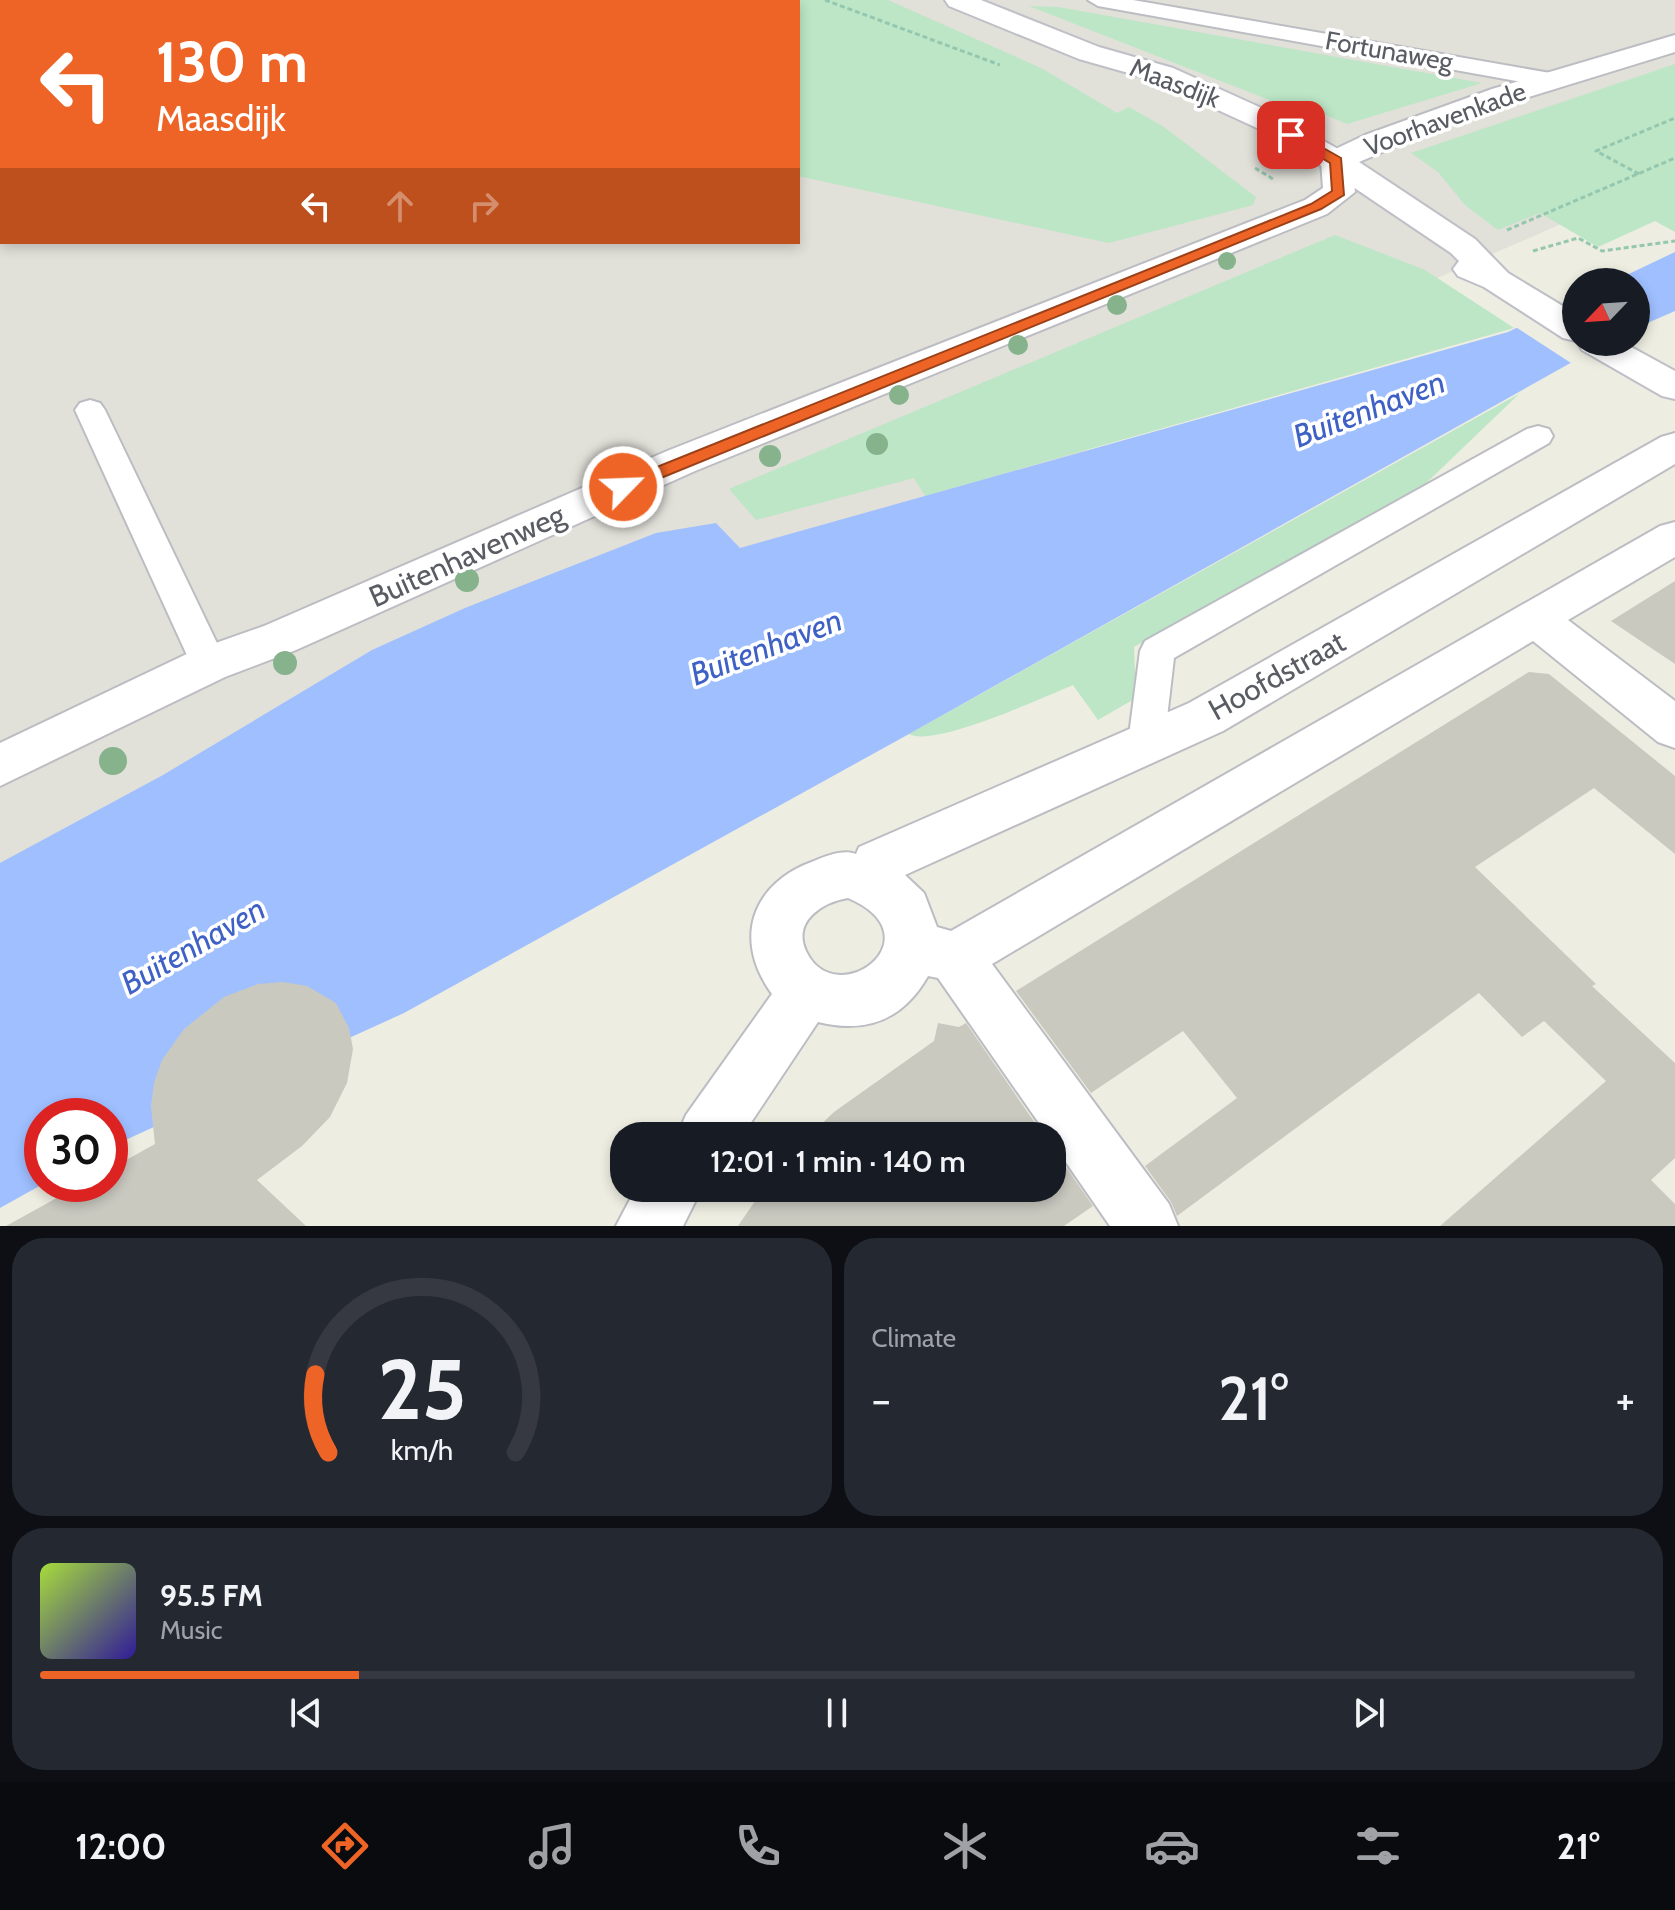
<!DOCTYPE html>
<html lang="en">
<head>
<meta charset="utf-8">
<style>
  body { margin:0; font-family:Cabin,sans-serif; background:#242831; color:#f1f3f6; height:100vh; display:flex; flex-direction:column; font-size:30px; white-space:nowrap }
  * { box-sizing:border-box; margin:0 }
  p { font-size:26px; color:#9ea1a6 }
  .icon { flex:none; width:44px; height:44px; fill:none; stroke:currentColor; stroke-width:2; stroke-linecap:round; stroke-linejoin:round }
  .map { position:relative; height:1226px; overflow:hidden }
  .sheet { display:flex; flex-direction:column; gap:12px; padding:12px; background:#0d0f14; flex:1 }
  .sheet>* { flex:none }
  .hud { position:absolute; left:0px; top:0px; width:800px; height:244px; box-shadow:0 4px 12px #0003; background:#ee6426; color:#fff; overflow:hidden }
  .needle { width:52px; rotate:245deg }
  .buttons { position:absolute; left:1562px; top:268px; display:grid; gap:16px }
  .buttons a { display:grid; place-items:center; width:88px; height:88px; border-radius:50%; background:#171b24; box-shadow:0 4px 12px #0003; font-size:40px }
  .speed { position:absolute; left:24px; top:1098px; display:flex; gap:16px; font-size:40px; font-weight:700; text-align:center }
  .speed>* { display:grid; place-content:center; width:104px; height:104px; border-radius:50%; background:#171b24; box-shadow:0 4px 12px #0003; line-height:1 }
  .speed .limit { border:12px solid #d22; background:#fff; color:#111 }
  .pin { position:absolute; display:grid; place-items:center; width:68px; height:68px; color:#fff; margin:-34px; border-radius:16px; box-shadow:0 4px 12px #0006 }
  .me { position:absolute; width:88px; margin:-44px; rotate:66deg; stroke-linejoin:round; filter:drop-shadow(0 0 6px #0008) }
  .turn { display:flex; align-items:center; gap:28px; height:168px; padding:0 24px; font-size:36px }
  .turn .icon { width:104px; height:104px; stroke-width:2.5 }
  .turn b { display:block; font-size:56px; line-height:68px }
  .lanes { display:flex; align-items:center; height:76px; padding:0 24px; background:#0003; justify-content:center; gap:40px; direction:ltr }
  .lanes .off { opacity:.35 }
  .big { font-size:60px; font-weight:600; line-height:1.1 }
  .sheet .tile { flex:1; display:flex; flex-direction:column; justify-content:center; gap:12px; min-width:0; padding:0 28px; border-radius:32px; background:#242831 }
  .sheet .dial { align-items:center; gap:0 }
  .dial svg { height:208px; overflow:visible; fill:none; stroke:#363941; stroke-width:7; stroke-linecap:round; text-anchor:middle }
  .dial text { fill:#f1f3f6; stroke:none }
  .song { display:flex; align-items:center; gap:24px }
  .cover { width:96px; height:96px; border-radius:12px; background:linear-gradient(135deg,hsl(80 70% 55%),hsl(250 70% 35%)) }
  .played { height:8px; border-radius:4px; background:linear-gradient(90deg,#ee6426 20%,#363941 20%) }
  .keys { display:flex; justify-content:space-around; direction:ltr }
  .heat { display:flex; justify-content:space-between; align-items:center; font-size:44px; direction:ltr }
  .sheet .tiles { flex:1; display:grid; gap:12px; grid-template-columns:1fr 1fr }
  .tile:last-child { grid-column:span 2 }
  .trip { position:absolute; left:610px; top:1122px; width:456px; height:80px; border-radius:32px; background:#171b24; box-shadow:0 4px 12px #0003; font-weight:600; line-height:80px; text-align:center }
  .tab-bar { display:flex; height:128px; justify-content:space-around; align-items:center; background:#090b0e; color:#9ea1a6 }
  .tab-bar .icon { width:56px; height:56px }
  .tab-bar .current { color:#ee6426 }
  .tab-bar b { font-size:36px; color:#f1f3f6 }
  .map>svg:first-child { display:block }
  .industrial { fill:#e1e0d9; fill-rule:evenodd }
  .green { fill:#bce6c6 }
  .water { fill:#9fbfff }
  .pier { fill:#edede1 }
  .building { fill:#cac9c0 }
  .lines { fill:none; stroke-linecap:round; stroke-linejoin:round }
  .lane-casing { stroke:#bcbdc3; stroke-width:4 }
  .street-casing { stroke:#bcbdc3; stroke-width:4 }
  .secondary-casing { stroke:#bebfc7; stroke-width:4 }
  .path { stroke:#95c7af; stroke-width:3; stroke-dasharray:5 3; stroke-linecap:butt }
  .lane { fill:#fff; fill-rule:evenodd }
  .street { fill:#fff; fill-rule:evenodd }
  .secondary { fill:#fff; fill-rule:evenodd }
  .tree { fill:#86b28c }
  .route { fill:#ee6426; stroke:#9b4119; stroke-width:2 }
  .labels { text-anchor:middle; stroke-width:7; stroke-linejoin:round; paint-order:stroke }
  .far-street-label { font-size:26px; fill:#5a5c63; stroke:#fff }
  .street-label { font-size:30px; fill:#5a5c63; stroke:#fff }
  .water-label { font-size:32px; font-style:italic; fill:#3f61c6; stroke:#fff }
</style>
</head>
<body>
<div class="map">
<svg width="1675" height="1226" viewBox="0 0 1675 1226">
  <rect width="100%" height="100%" fill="#edede1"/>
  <path class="industrial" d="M0,0H1675V174L1264,354L0,1034ZM2,2H798V242H2Z"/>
  <path class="green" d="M4,0H888L1041,68L1117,113L1129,107L1164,127L1256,197L1253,205L1109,243L798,176V2H2L0,169V1Z
    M1029,6L1058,7L1482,83L1347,124L1309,108L1277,103Z
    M1675,64V232L1655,221L1598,247L1540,213L1498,230L1465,205L1438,172L1411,153Z
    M1335,235L1425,270L1514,328L925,496L914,478L756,520L729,489Z
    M1519,394L1419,490L1134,647L1136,698L1098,720L1073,685C1044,697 933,748 909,734Z"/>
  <path class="water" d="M1675,252V311L1636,328V282H1612Z
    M1576,299V342H1608L909,734L404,1013L110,1147V1116H42L43,1184L0,1208V863L163,775L372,650L465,608L656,533L716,523L740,548L1508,332Z"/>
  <path class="pier" d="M1576,297V342H1612L1571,363L1514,326Z"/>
  <path class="building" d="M1675,581V664L1611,621Z
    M1529,672L1549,674L1675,776V854L1594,788L1475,867L1596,984L1592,986L1675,1063V1158L1651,1180L1675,1204V1226H1440L1606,1081L1544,1021L1522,1037L1479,993L1177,1216L1171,1202L1145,1166L1237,1098L1183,1031L1091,1093L1016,991Z
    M283,982L307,986L336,1003L349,1028L353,1049L347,1083L330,1117L302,1146L257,1180L306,1226H6L82,1184H110V1169L155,1144L151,1106L154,1083L162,1060L184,1029L224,997L258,984Z
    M938,1023L959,1027L966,1023L1044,1136H809L834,1112L934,1041Z
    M1052,1147L1093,1206L1064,1226H738L764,1188H1052Z"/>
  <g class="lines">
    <defs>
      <path id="lane" d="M1088,0H1133L1556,74L1567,81L1556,88L1098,6Z
        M90,400L100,403L105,410L227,664L221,674L209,678L197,674L191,664L75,410L80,403Z
        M1538,426L1549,429L1553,436L1549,443L1174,658L1164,743L1159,754L1146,758L1133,754L1128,743L1140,651L1145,641L1527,429Z"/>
      <path id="street" d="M1675,35V52L1470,115L1352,165L1355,192L1327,214L695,471L296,650L225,677L0,786V743L193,651L264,626L667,451L1305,200L1323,188L1321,161L1325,154L1365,135L1492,89Z
        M1675,433V464L1223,731L905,875L924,893L937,927L951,931L1660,526L1675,522V557L1568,620L1675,701V748L1658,742L1533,641L992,964L1169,1204L1178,1226H1110L1052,1142V1136H1048L938,978L928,976C903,1020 866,1034 818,1022L742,1136H677L686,1115L772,994C732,939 752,883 814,861C826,856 843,849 856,854L859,847L1189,703L1661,437ZM848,898C939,937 836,1014 806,951C792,921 823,902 848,898Z
        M636,1188H702L683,1226H616Z"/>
      <path id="secondary" d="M945,0H981L1099,47L1173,68L1279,116L1347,154L1475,239L1508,273L1576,314V341L1563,338L1484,287L1458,276L1453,269L1459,261L1451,253L1325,168L1257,128L1153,80L1079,59L949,6Z
        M1577,342H1622L1675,371V399L1662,396L1582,350Z"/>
    </defs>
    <use href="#lane" class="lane-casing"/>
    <use href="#street" class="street-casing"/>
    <use href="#secondary" class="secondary-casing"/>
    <path class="path" d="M825,0L1000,65
      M38,2L43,0
      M1255,168L1273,179
      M1639,174L1596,151L1675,118
      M1507,230L1675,158
      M1533,251L1578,238L1602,251L1675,241"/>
    <use href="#lane" class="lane"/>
    <use href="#street" class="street"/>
    <use href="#secondary" class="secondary"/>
  </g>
  <g class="tree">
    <circle cx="1227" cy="261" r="9"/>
    <circle cx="1117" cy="305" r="10"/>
    <circle cx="1018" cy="345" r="10"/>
    <circle cx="899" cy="395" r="10"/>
    <circle cx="877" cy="444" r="11"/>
    <circle cx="770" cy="456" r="11"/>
    <circle cx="631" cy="506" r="11"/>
    <circle cx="467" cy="580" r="12"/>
    <circle cx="285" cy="663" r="12"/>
    <circle cx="113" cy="761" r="14"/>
  </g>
  <path class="route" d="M1286,132H1295L1341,158L1344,195L1321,209L629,491L623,493L615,487L617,483L1311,204L1332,191L1330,163L1286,137Z"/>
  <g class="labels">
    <g class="far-street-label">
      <text transform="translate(1389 51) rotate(10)" y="9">Fortunaweg</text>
      <text transform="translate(1175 83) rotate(21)" y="9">Maasdijk</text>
      <text transform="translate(1445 119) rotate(-20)" y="9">Voorhavenkade</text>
    </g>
    <g class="street-label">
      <text transform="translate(467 556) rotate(-24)" y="10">Buitenhavenweg</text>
      <text transform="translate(1277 676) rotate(-29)" y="10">Hoofdstraat</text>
    </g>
    <g class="water-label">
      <text transform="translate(1369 409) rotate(-21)" y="11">Buitenhaven</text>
      <text transform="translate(766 647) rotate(-21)" y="11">Buitenhaven</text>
      <text transform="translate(193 946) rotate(-30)" y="11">Buitenhaven</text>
    </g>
  </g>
</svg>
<div class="buttons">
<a><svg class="needle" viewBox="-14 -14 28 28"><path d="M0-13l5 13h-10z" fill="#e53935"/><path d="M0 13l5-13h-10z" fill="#9ea1a6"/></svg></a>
</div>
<div class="speed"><div class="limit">30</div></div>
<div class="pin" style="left:1291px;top:135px;background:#d93025"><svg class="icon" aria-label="arrive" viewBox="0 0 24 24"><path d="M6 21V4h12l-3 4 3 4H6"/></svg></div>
<svg class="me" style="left:623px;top:487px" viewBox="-20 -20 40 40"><circle r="17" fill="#ee6426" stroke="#fff" stroke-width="3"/><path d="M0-11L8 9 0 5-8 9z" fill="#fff"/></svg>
<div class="trip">12:01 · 1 min · 140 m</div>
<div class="hud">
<div class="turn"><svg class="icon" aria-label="left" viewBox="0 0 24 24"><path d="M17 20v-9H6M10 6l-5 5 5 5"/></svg><div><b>130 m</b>Maasdijk</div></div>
<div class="lanes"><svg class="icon" aria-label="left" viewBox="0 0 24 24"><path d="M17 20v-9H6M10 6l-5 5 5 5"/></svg><svg class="icon off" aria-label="ahead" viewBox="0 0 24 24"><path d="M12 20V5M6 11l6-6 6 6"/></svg><svg class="icon off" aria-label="right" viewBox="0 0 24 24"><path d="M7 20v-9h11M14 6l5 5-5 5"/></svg></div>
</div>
</div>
<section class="sheet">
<div class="tiles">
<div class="tile dial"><svg viewBox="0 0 100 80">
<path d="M14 69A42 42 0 1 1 86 69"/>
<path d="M14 69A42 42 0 0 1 9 39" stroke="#ee6426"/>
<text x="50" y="56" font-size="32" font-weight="700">25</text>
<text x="50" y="72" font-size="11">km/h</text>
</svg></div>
<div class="tile"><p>Climate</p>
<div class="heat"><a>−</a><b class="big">21°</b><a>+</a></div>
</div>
<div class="tile">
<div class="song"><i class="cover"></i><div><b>95.5 FM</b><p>Music</p></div></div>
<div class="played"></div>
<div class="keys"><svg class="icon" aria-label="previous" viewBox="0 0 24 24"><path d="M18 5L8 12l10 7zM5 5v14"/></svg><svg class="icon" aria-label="pause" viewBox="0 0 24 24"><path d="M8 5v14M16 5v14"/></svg><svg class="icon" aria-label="next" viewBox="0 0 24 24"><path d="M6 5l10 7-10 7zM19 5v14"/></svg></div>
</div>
</div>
</section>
<nav class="tab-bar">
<b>12:00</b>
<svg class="icon current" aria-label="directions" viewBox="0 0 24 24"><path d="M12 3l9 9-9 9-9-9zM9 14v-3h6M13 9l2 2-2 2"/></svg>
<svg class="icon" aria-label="music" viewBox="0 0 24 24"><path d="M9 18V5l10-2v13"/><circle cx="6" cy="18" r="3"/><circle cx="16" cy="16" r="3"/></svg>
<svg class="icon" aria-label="phone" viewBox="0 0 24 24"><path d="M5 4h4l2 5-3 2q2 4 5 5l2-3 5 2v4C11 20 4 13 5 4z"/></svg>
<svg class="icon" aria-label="climate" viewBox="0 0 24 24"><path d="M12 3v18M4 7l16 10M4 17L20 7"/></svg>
<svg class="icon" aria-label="car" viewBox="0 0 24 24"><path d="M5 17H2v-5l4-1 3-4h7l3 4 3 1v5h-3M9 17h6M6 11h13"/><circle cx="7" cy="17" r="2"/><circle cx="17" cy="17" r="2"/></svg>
<svg class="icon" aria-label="filters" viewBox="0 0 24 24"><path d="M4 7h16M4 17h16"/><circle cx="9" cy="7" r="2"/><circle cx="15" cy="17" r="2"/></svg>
<b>21°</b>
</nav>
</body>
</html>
